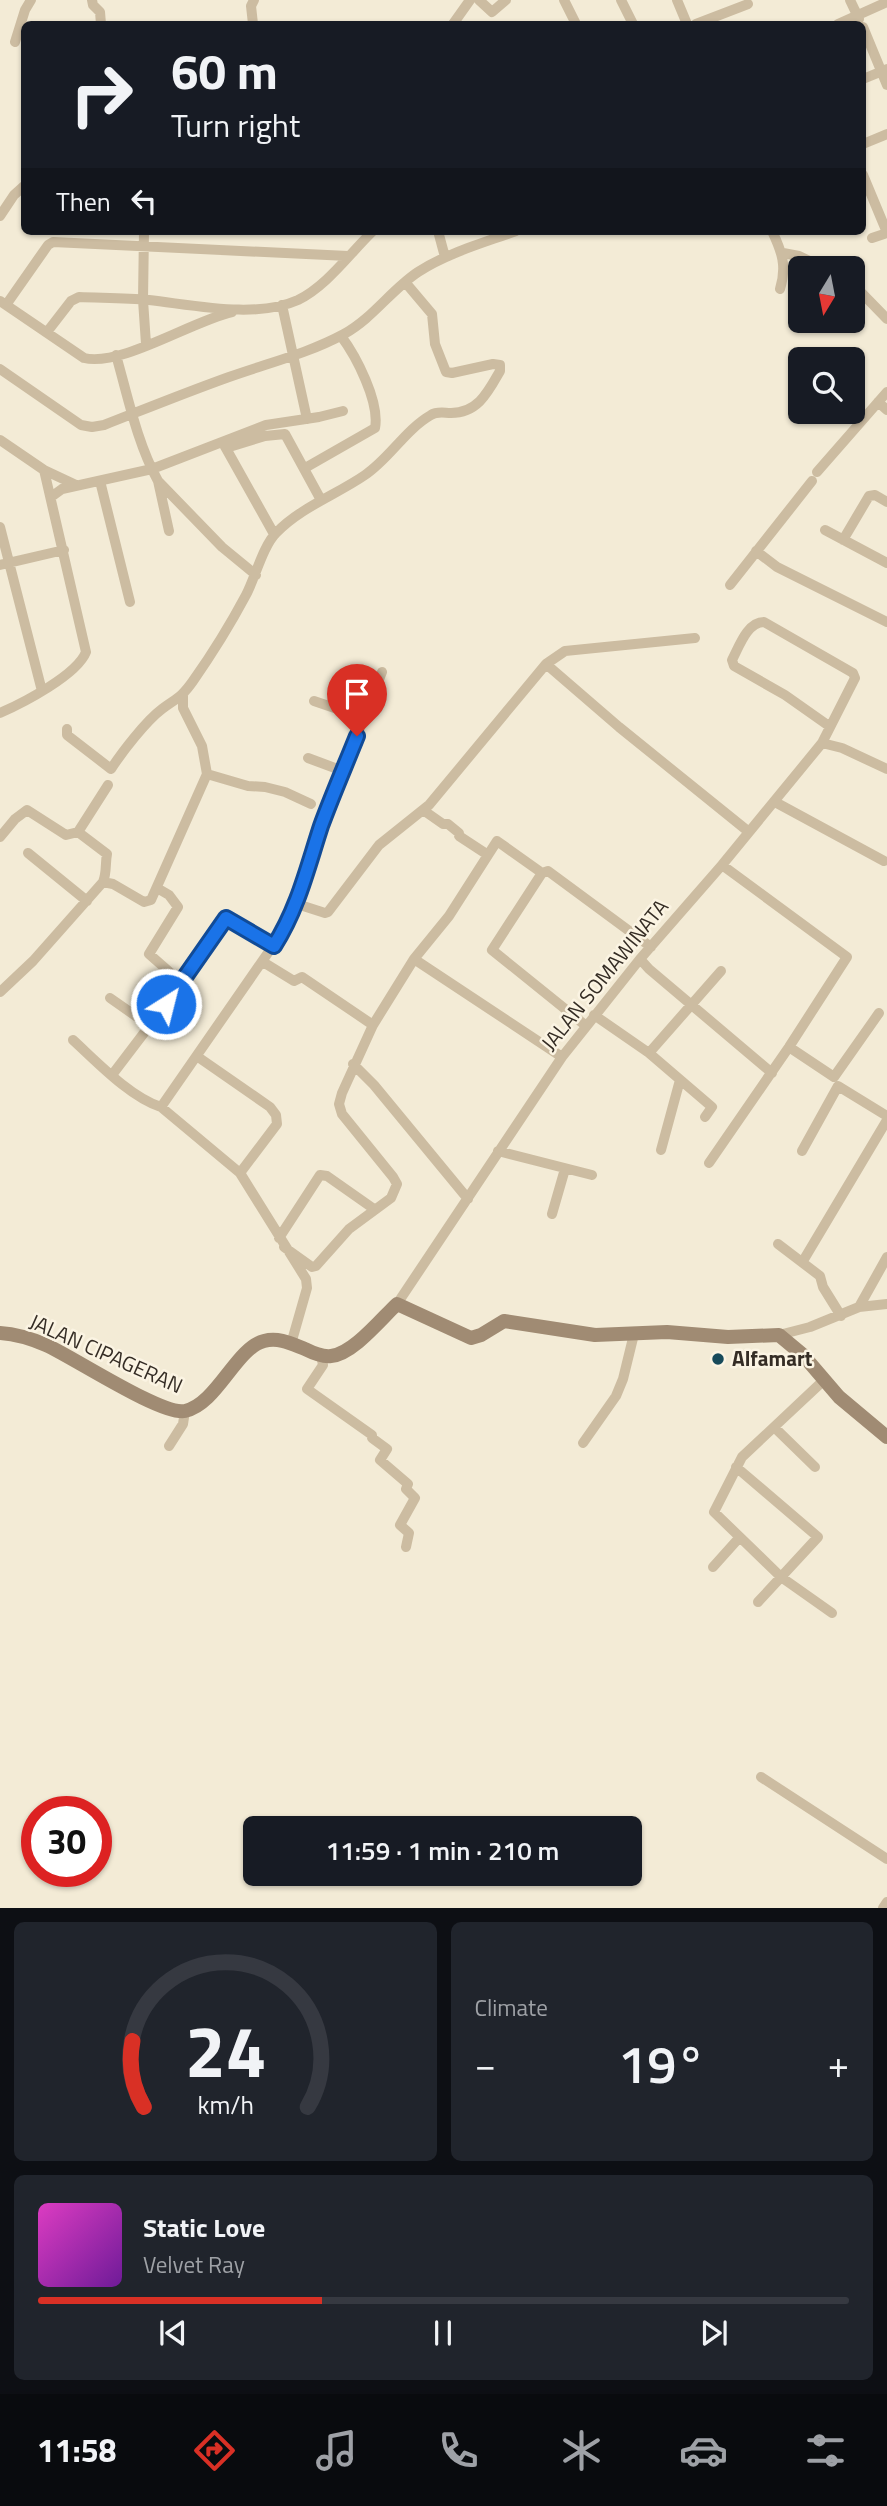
<!DOCTYPE html>
<html lang="en">
<head>
<meta charset="utf-8">
<style>
  body { margin:0; font-family:"Titillium Web",sans-serif; background:#20242c; color:#f1f3f6; height:100vh; display:flex; flex-direction:column; font-size:26px; white-space:nowrap }
  * { box-sizing:border-box; margin:0 }
  p { font-size:23px; color:#9ea1a6 }
  .icon { flex:none; width:38px; height:38px; fill:none; stroke:currentColor; stroke-width:2; stroke-linecap:round; stroke-linejoin:round }
  .map { position:relative; height:1908px; overflow:hidden }
  .details { display:flex; flex-direction:column; gap:14px; padding:14px; background:#0d0f14; flex:1 }
  .details>* { flex:none }
  .guide { position:absolute; left:21px; top:21px; width:845px; height:214px; border-radius:10px; box-shadow:0 2px 5px #0004; background:#171b24; color:#f1f3f6; overflow:hidden }
  .needle { width:46px; rotate:190deg }
  .buttons { position:absolute; left:788px; top:256px; display:grid; gap:14px }
  .buttons a { display:grid; place-items:center; width:77px; height:77px; border-radius:10px; background:#171b24; box-shadow:0 2px 5px #0004; font-size:35px }
  .speed { position:absolute; left:21px; top:1796px; display:flex; gap:14px; font-size:35px; font-weight:700; text-align:center }
  .speed>* { display:grid; place-content:center; width:91px; height:91px; border-radius:50%; background:#171b24; box-shadow:0 2px 5px #0004; line-height:1 }
  .speed .limit { border:10px solid #d22; background:#fff; color:#111 }
  .pin { position:absolute; display:grid; place-items:center; width:60px; height:60px; color:#fff; margin:-72px -30px; border-radius:50% 50% 50% 0; rotate:-45deg; box-shadow:0 0 7px #0007 }
  .pin .icon { rotate:45deg }
  .me { position:absolute; width:77px; margin:-38px; rotate:36deg; stroke-linejoin:round; filter:drop-shadow(0 0 5px #0008) }
  .turn { display:flex; align-items:center; gap:24px; height:147px; padding:0 35px; font-size:32px }
  .turn .icon { width:91px; height:91px; stroke-width:2.5 }
  .turn b { display:block; font-size:49px; line-height:60px }
  .then { display:flex; align-items:center; height:66px; padding:0 35px; background:#0003; gap:14px; font-size:26px }
  .big { font-size:52px; font-weight:600; line-height:1.1 }
  .details .tile { flex:1; display:flex; flex-direction:column; justify-content:center; gap:10px; min-width:0; padding:0 24px; border-radius:10px; background:#20242c }
  .details .dial { align-items:center; gap:0 }
  .dial svg { height:182px; overflow:visible; fill:none; stroke:#363941; stroke-width:7; stroke-linecap:round; text-anchor:middle }
  .dial text { fill:#f1f3f6; stroke:none }
  .song { display:flex; align-items:center; gap:21px }
  .cover { width:84px; height:84px; border-radius:10px; background:linear-gradient(135deg,hsl(310 70% 55%),hsl(280 70% 35%)) }
  .played { height:7px; border-radius:4px; background:linear-gradient(90deg,#d93025 35%,#363941 35%) }
  .keys { display:flex; justify-content:space-around; direction:ltr }
  .heat { display:flex; justify-content:space-between; align-items:center; font-size:38px; direction:ltr }
  .details .tiles { flex:1; display:grid; gap:14px; grid-template-columns:1fr 1fr }
  .tile:last-child { grid-column:span 2 }
  .trip { position:absolute; left:243px; top:1816px; width:399px; height:70px; border-radius:10px; background:#171b24; box-shadow:0 2px 5px #0004; font-weight:600; line-height:70px; text-align:center }
  .tabs { display:flex; height:112px; justify-content:space-around; align-items:center; background:#090b0e; color:#9ea1a6 }
  .tabs .icon { width:49px; height:49px }
  .tabs .current { color:#d93025 }
  .tabs b { font-size:32px; color:#f1f3f6 }
  .map>svg:first-child { display:block }
  .lines { fill:none; stroke-linecap:round; stroke-linejoin:round }
  .street { stroke:#ccbca1; stroke-width:10 }
  .secondary { stroke:#a08b73; stroke-width:14 }
  .route-casing { stroke:#114b97; stroke-width:18 }
  .route { stroke:#1a73e8; stroke-width:12 }
  .poi-dot { fill:#174a5a; stroke:#fbf4e3; stroke-width:2.5 }
  .labels { text-anchor:middle; stroke-width:5; stroke-linejoin:round; paint-order:stroke }
  .street-label { font-size:21px; fill:#352d25; stroke:#fbf4e3 }
  .poi-label { font-size:21px; font-weight:bold; fill:#352d25; stroke:#fbf4e3; text-anchor:start }
</style>
</head>
<body>
<div class="map">
<svg width="887" height="1908" viewBox="0 0 887 1908">
  <rect width="100%" height="100%" fill="#f3ebd6"/>
  <g class="lines">
    <path class="street" d="M92,0L93,5L100,12L101,24
      M479,0L492,12L506,0
      M564,0L576,24
      M621,0L633,24
      M677,0L687,24
      M850,0L859,19
      M253,24L251,6L254,0
      M453,24L470,0
      M696,24L748,4
      M838,24L887,2
      M863,27L887,85
      M15,42L25,10L31,0
      M863,79L887,69
      M863,144L887,134
      M863,175L886,230L884,234L872,238
      M0,216L14,195L24,186
      M144,231L143,300L146,344
      M438,231L445,257
      M772,231C782,252 787,266 780,289
      M783,253L799,256L824,268
      M852,283L887,319
      M0,301L84,358C121,367 192,321 232,312
      M6,305L48,245L53,242L348,256
      M282,305L307,419
      M47,332L71,301L79,297C103,298 126,298 149,300C194,305 256,319 298,300C327,286 350,253 373,231
      M116,355C128,397 137,443 158,481L222,547L256,575
      M0,369L81,425L92,427L104,425C145,409 187,392 229,377C268,363 307,354 344,334C373,318 391,290 418,272C447,253 483,243 516,231
      M878,402L887,410
      M0,440L44,470L76,485
      M223,443L274,534
      M226,448L265,436L285,434L321,500
      M305,468L375,428C380,402 356,356 341,336
      M817,472L887,392
      M100,481L130,602
      M158,481L169,531
      M51,497L62,489L152,469L266,425L319,417L343,411
      M0,527L42,691
      M825,530L887,563
      M843,540L869,496L875,495L887,502
      M756,551L777,567L887,622
      M0,565L64,550
      M730,585L812,481
      M546,664L565,651L695,638
      M314,701L364,718
      M0,713C23,703 77,675 86,652L44,470
      M67,729V735L111,769C122,752 146,721 162,709C177,698 181,698 193,681C212,654 230,625 246,595C255,578 263,546 276,533C301,507 336,495 365,475C390,458 405,430 431,415C437,411 444,413 451,413C478,413 488,392 500,371V365L493,364L452,373L446,372L435,344L432,314L405,282
      M822,743L855,678L853,673L764,622C747,622 739,647 732,660L734,666L785,695L829,726
      M308,758L343,771
      M207,774L248,786L265,787L285,792L311,804
      M775,802L884,861
      M423,810L443,824H448L459,833V836L488,855L497,841L542,873
      M0,837L15,819L27,810L66,835L78,832L108,785
      M28,853L87,901
      M103,882L113,884L144,902L151,900L207,774L202,746L183,708V695
      M157,888L169,895L178,907L149,954L182,983
      M297,904L325,913L328,912L379,845L429,805L546,664L619,727L749,832
      M414,959L562,1057
      M640,959L649,969L772,1073
      M263,962L294,981L302,977L373,1025
      M0,992L33,961L103,882C107,872 105,864 107,854L78,832
      M110,998L150,1026
      M594,1015L649,1053L712,1107L705,1117
      M585,1025L492,950L542,873L548,871L651,947
      M73,1040C97,1062 130,1097 161,1107L240,1173L306,1279L307,1288L291,1344
      M789,1047L834,1077L879,1013
      M649,1053L721,971
      M198,1057L270,1107L276,1115L277,1124L240,1173
      M353,1064L374,1085L468,1199
      M112,1075L182,983L226,918L274,946
      M161,1107L288,924L297,904L324,819L382,672
      M661,1150L680,1080
      M498,1151L592,1175
      M802,1151L838,1086L887,1116
      M709,1163L789,1047L847,957L722,865
      M552,1214L565,1169
      M279,1238L320,1175L327,1176L374,1209
      M778,1244L820,1276L823,1287L841,1316
      M284,1247L312,1267L316,1266L349,1229L391,1198L397,1184L393,1177L342,1114L339,1104L342,1093L373,1025L414,959L449,916L488,855
      M803,1261L887,1120
      M397,1304L562,1057L640,959L722,865L822,743L842,748L887,769
      M859,1307L887,1257
      M779,1335L810,1327L859,1307L887,1304
      M321,1355L323,1365L307,1389L372,1435V1438L387,1449L380,1460L408,1484L406,1489L415,1498L400,1525L409,1533L406,1547
      M823,1381L742,1457L714,1512L781,1577L832,1613
      M774,1427L815,1467
      M583,1443L616,1396L623,1379L634,1334
      M169,1446L183,1424L185,1411
      M736,1467L818,1537L758,1602
      M713,1567L739,1538
      M761,1777L887,1859
      M883,1908L887,1902"/>
    <path class="secondary" d="M0,1333C15,1334 32,1339 46,1345C73,1357 162,1416 185,1411C217,1404 236,1348 264,1341C279,1337 292,1344 305,1349C313,1353 322,1357 331,1356C353,1354 381,1319 397,1304L471,1338L481,1335L504,1321L595,1335L667,1332L728,1337L779,1335L803,1355L839,1397L887,1437"/>
  </g>
  <g class="lines">
    <defs>
      <path id="route" d="M166,1004L226,918L274,946C298,908 307,869 321,826C332,796 345,766 357,736"/>
    </defs>
    <use href="#route" class="route-casing"/>
    <use href="#route" class="route"/>
  </g>
  <circle class="poi-dot" cx="718" cy="1359" r="7"/>
  <g class="labels">
    <g class="street-label">
      <text transform="translate(605 975) rotate(-51)" y="7">JALAN SOMAWINATA</text>
      <text transform="translate(106 1354) rotate(24)" y="7">JALAN CIPAGERAN</text>
    </g>
    <g class="poi-label">
      <text x="732" y="1366">Alfamart</text>
    </g>
  </g>
</svg>
<div class="buttons">
<a><svg class="needle" viewBox="-14 -14 28 28"><path d="M0-13l5 13h-10z" fill="#e53935"/><path d="M0 13l5-13h-10z" fill="#9ea1a6"/></svg></a>
<a><svg class="icon" aria-label="search" viewBox="0 0 24 24"><circle cx="10" cy="10" r="6"/><path d="M15 15l6 6"/></svg></a>
</div>
<div class="speed"><div class="limit">30</div></div>
<div class="pin" style="left:357px;top:736px;background:#d93025"><svg class="icon" aria-label="arrive" viewBox="0 0 24 24"><path d="M6 21V4h12l-3 4 3 4H6"/></svg></div>
<svg class="me" style="left:166px;top:1004px" viewBox="-20 -20 40 40"><circle r="17" fill="#1a73e8" stroke="#fff" stroke-width="3"/><path d="M0-11L8 9 0 5-8 9z" fill="#fff"/></svg>
<div class="trip">11:59 · 1 min · 210 m</div>
<div class="guide">
<div class="turn"><svg class="icon" aria-label="right" viewBox="0 0 24 24"><path d="M7 20v-9h11M14 6l5 5-5 5"/></svg><div><b>60 m</b>Turn right</div></div>
<div class="then">Then<svg class="icon" aria-label="left" viewBox="0 0 24 24"><path d="M17 20v-9H6M10 6l-5 5 5 5"/></svg></div>
</div>
</div>
<section class="details">
<div class="tiles">
<div class="tile dial"><svg viewBox="0 0 100 80">
<path d="M14 69A42 42 0 1 1 86 69"/>
<path d="M14 69A42 42 0 0 1 9 40" stroke="#d93025"/>
<text x="50" y="56" font-size="32" font-weight="700">24</text>
<text x="50" y="72" font-size="11">km/h</text>
</svg></div>
<div class="tile"><p>Climate</p>
<div class="heat"><a>−</a><b class="big">19°</b><a>+</a></div>
</div>
<div class="tile">
<div class="song"><i class="cover"></i><div><b>Static Love</b><p>Velvet Ray</p></div></div>
<div class="played"></div>
<div class="keys"><svg class="icon" aria-label="previous" viewBox="0 0 24 24"><path d="M18 5L8 12l10 7zM5 5v14"/></svg><svg class="icon" aria-label="pause" viewBox="0 0 24 24"><path d="M8 5v14M16 5v14"/></svg><svg class="icon" aria-label="next" viewBox="0 0 24 24"><path d="M6 5l10 7-10 7zM19 5v14"/></svg></div>
</div>
</div>
</section>
<nav class="tabs">
<b>11:58</b>
<svg class="icon current" aria-label="directions" viewBox="0 0 24 24"><path d="M12 3l9 9-9 9-9-9zM9 14v-3h6M13 9l2 2-2 2"/></svg>
<svg class="icon" aria-label="music" viewBox="0 0 24 24"><path d="M9 18V5l10-2v13"/><circle cx="6" cy="18" r="3"/><circle cx="16" cy="16" r="3"/></svg>
<svg class="icon" aria-label="phone" viewBox="0 0 24 24"><path d="M5 4h4l2 5-3 2q2 4 5 5l2-3 5 2v4C11 20 4 13 5 4z"/></svg>
<svg class="icon" aria-label="climate" viewBox="0 0 24 24"><path d="M12 3v18M4 7l16 10M4 17L20 7"/></svg>
<svg class="icon" aria-label="car" viewBox="0 0 24 24"><path d="M5 17H2v-5l4-1 3-4h7l3 4 3 1v5h-3M9 17h6M6 11h13"/><circle cx="7" cy="17" r="2"/><circle cx="17" cy="17" r="2"/></svg>
<svg class="icon" aria-label="filters" viewBox="0 0 24 24"><path d="M4 7h16M4 17h16"/><circle cx="9" cy="7" r="2"/><circle cx="15" cy="17" r="2"/></svg>
</nav>
</body>
</html>
